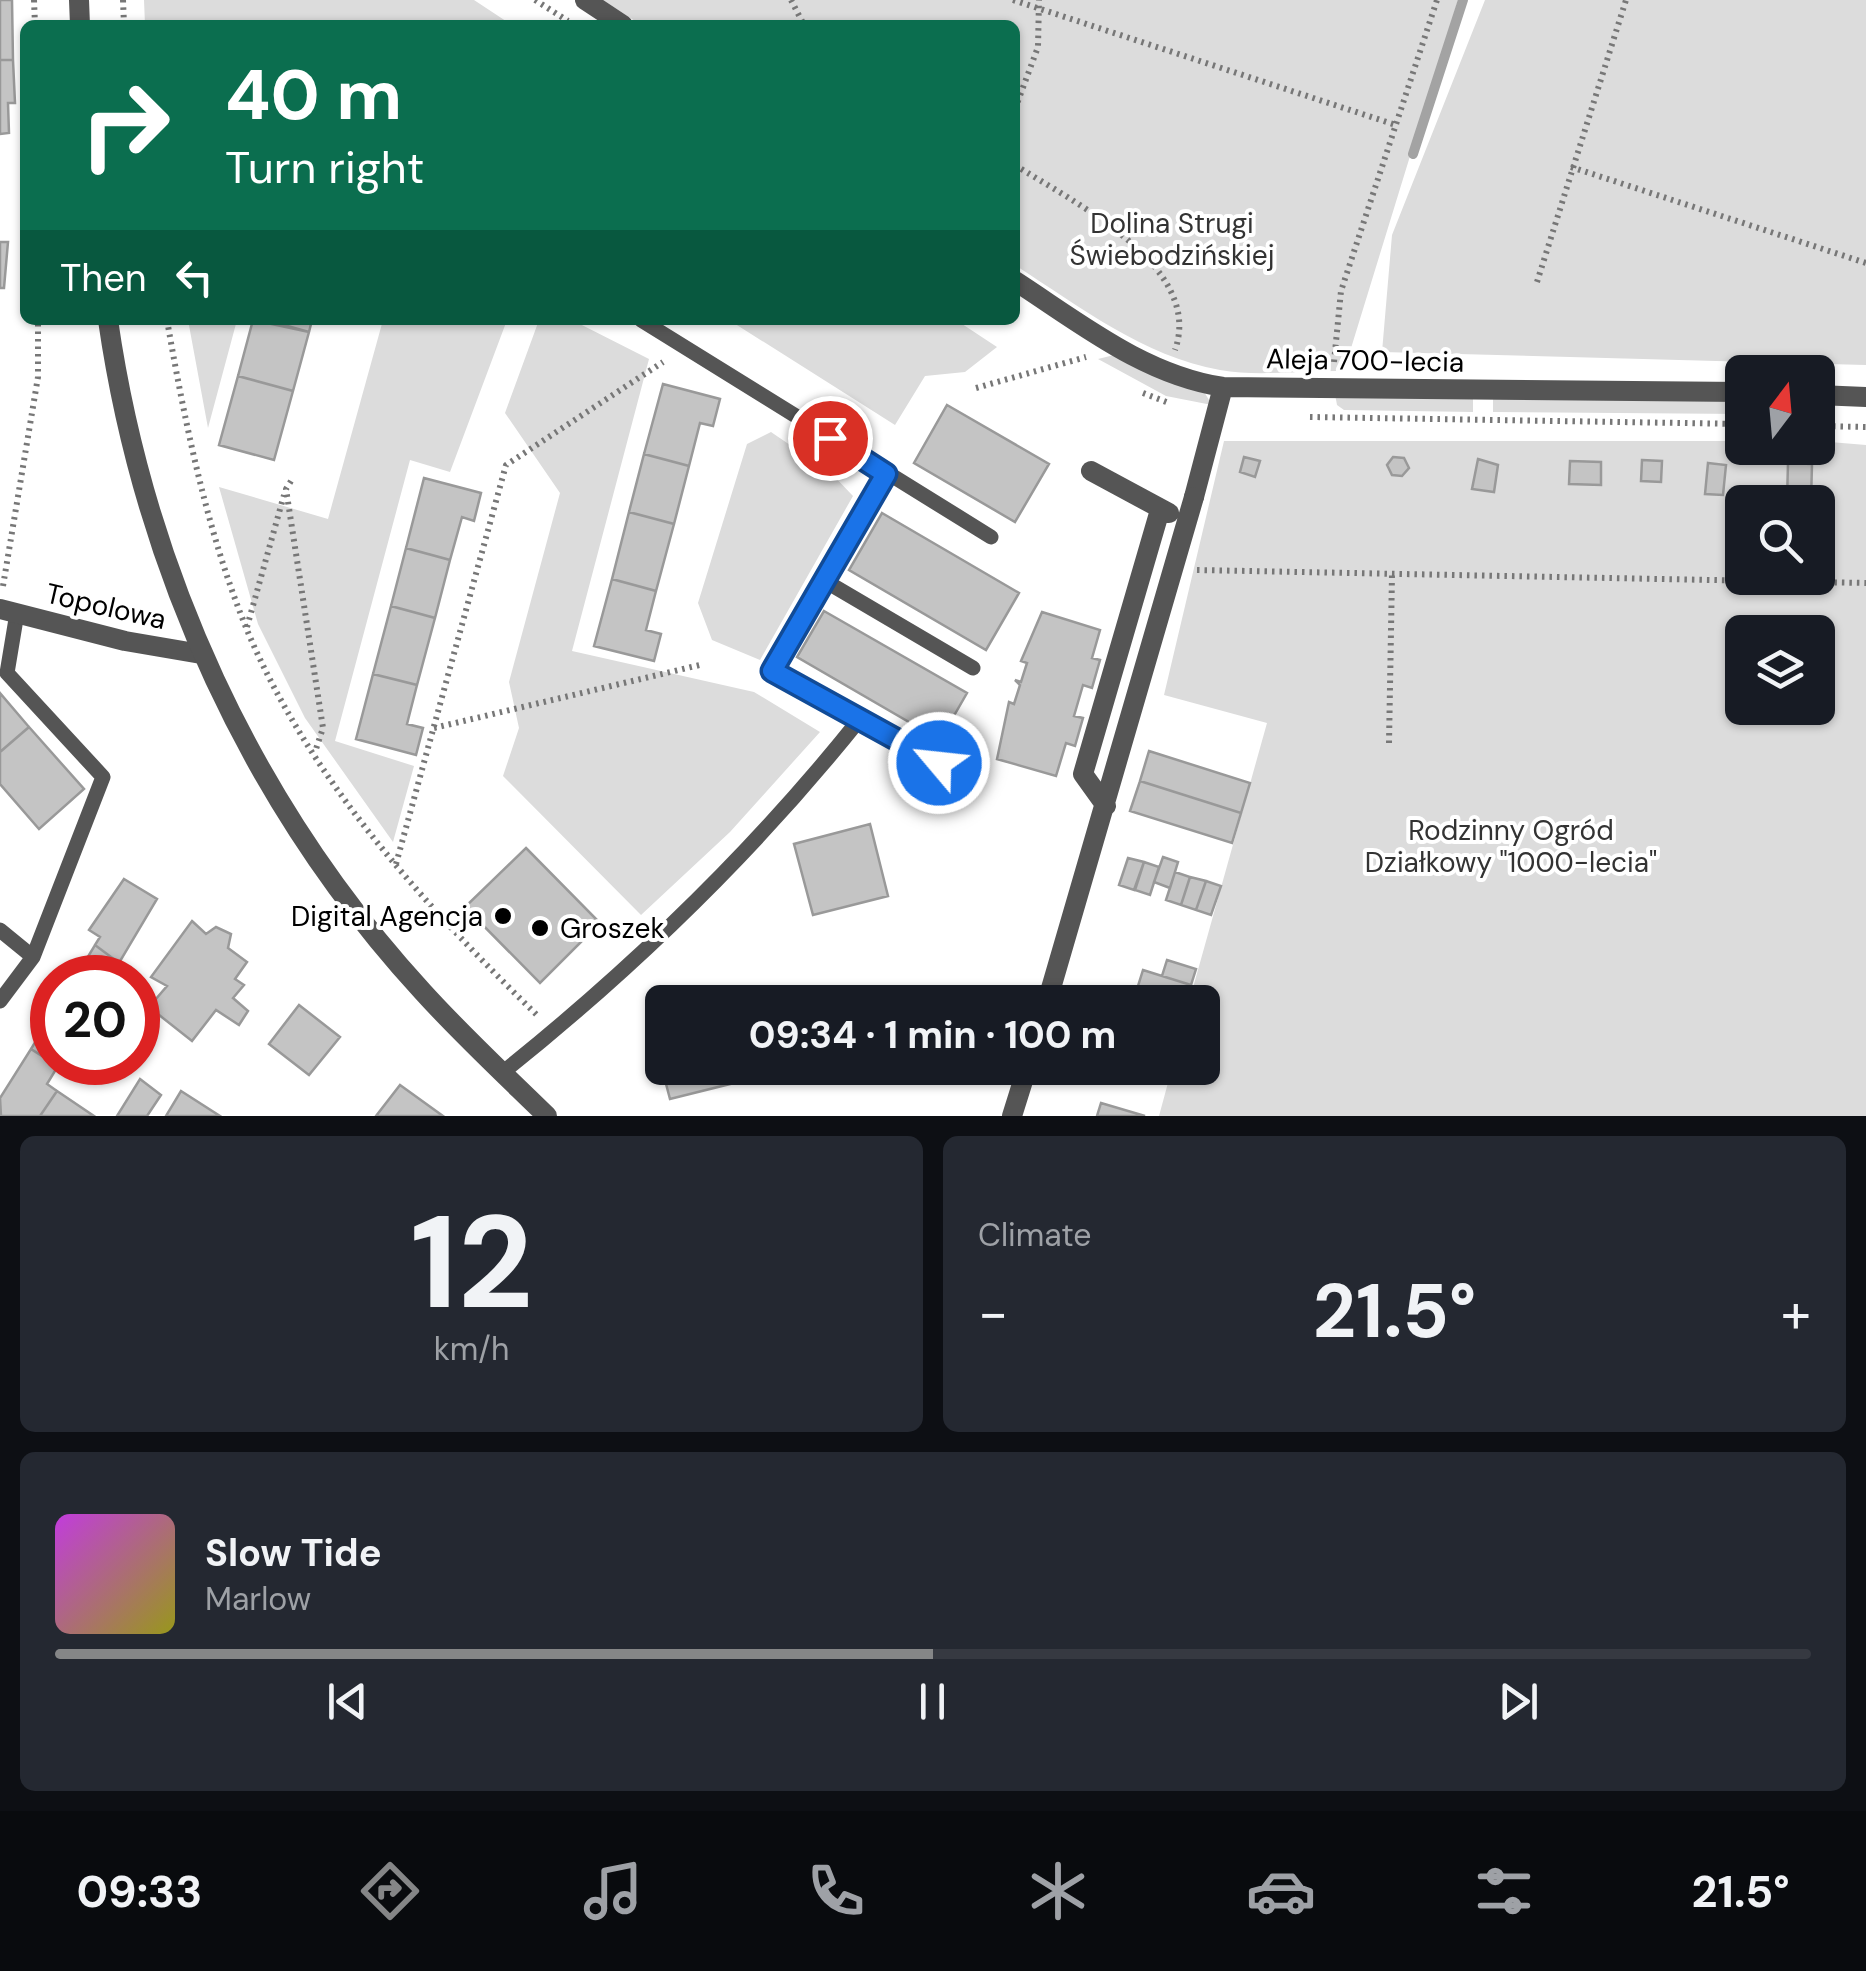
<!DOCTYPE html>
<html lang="en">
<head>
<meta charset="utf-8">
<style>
  body { margin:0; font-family:"DM Sans",sans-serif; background:#242831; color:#f1f3f6; height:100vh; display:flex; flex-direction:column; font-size:38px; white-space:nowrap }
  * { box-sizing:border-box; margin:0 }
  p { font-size:32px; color:#9ea1a6 }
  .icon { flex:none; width:55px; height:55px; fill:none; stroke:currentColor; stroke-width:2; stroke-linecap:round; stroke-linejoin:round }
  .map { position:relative; height:1116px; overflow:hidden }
  .side { display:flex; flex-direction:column; gap:20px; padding:20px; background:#0d0f14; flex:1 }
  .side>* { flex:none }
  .guide { position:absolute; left:20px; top:20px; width:1000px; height:305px; border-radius:15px; box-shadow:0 2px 8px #0004; background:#0b6e4f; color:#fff; overflow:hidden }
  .needle { width:65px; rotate:16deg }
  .tools { position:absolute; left:1725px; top:355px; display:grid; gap:20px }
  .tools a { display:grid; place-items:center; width:110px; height:110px; border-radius:15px; background:#171b24; box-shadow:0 2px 8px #0004; font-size:50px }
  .speed { position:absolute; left:30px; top:955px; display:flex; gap:20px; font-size:50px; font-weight:700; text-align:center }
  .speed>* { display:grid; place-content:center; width:130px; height:130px; border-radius:50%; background:#171b24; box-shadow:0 2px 8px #0004; line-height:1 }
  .speed .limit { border:15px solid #d22; background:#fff; color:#111 }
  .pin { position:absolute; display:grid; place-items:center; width:85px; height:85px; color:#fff; margin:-42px; border:5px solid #fff; border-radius:50%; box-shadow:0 2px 10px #0007 }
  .me { position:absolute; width:110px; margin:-55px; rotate:298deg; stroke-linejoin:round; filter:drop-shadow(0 0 8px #0008) }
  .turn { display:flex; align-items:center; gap:35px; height:210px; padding:0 40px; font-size:45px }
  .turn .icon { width:130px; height:130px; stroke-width:2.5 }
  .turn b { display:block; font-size:70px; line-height:85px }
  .then { display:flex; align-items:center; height:95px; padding:0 40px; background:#0003; gap:20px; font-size:38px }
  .big { font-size:75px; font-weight:700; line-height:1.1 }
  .side .card { flex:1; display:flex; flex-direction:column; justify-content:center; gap:15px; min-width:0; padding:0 35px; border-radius:15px; background:#242831 }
  .side .dial { align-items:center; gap:0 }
  .dial b { font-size:130px; line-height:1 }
  .song { display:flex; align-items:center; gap:30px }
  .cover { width:120px; height:120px; border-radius:15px; background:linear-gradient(135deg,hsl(290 70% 55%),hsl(60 70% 35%)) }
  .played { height:10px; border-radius:5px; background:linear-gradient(90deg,#858687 50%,#363941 50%) }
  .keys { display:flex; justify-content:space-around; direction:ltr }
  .heat { display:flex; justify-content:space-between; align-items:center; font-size:55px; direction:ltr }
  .side .tiles { flex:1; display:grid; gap:20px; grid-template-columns:1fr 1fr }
  .card:last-child { grid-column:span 2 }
  .trip { position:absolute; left:645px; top:985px; width:575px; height:100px; border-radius:15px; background:#171b24; box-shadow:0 2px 8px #0004; font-weight:700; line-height:100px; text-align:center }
  .dock { display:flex; height:160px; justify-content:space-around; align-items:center; background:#090b0e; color:#9ea1a6 }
  .dock .icon { width:70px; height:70px }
  .dock .selected { color:#858687 }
  .dock b { font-size:45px; color:#f1f3f6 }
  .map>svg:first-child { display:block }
  .green { fill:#dcdcdc; fill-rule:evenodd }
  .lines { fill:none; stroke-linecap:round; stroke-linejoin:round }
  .stream { stroke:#a3a3a3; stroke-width:10 }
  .building { fill:#c4c4c4; stroke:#999; stroke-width:2.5 }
  .path { stroke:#777; stroke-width:6; stroke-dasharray:2.5 5; stroke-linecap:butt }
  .service { stroke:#555; stroke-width:15 }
  .pedestrian { stroke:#555; stroke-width:20 }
  .minor { stroke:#555; stroke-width:20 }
  .tertiary { stroke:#555; stroke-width:20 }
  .route-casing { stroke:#114b97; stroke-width:25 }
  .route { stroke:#1a73e8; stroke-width:18 }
  .poi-dot { fill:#000; stroke:#fff; stroke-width:4 }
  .labels { text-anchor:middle; stroke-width:8; stroke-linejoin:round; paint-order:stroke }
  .park-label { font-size:28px; fill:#333; stroke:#fff }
  .street-label { font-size:28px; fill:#000; stroke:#fff }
  .poi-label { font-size:28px; fill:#000; stroke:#fff; text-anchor:end }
</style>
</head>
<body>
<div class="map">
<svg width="1866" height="1116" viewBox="0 0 1866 1116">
  <rect width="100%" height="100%" fill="#fff"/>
  <path class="green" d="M144,0H474L512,25H145Z
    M603,0H1458L1344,371C1304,370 1259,377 1220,370C1143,356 1079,306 1015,265V25H641Z
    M1485,0H1866V365L1382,352L1392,235Z
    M188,320H237L208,428Z
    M383,320H507L450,472L410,460L335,741L414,766L393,842L305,718L258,624L219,487L328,519Z
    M539,320H572L649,359L572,651L754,692L820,732L730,832L641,915L503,776L519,728L509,682L560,493L505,413Z
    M729,320H956L997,347L965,372L925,376L895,425Z
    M1118,354L1203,390L1212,405L1166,396L1098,359Z
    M1335,394L1473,396V412L1344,410L1337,405Z
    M1493,397L1742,400V414L1493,412Z
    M771,432L831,473L853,496L760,660L712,640L698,603L747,444Z
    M1224,441H1742V448H1818V441L1866,445V1116H1159L1172,1068H1202V1002H1189L1267,723L1164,695ZM1742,502H1818V578H1742ZM1742,632H1818V708H1742Z"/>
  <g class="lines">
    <path class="stream" d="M1413,154L1463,0"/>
  </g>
  <path class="building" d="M0,0H12L13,60H0Z
    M0,60H13L15,103H8L9,133L0,134Z
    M0,242H8L4,288H0Z
    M253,320L309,332L293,391L238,376Z
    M266,320H312L309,332Z
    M238,376L293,391L274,460L219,445Z
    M663,384L720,399L713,426L700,423L689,466L644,454Z
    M947,405L1049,464L1015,522L914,463Z
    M644,454L689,466L674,524L629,512Z
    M1244,457L1260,461L1255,477L1240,472Z
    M1393,457L1404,458L1409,468L1402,476L1392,475L1387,465Z
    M1478,459L1498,465L1494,492L1472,489Z
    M1642,460L1662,461L1661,482L1641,481Z
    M1570,461L1601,462V485L1569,484Z
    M1708,463L1726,465L1723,495L1705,494Z
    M1788,463L1812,464L1811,502L1787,501Z
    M424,478L481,493L474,521L462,517L450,560L406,548Z
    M629,512L674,524L656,591L612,579Z
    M882,513L1019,593L986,650L849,570Z
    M406,548L450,560L435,618L391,606Z
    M612,579L656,591L646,630L661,634L654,661L594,646Z
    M391,606L435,618L417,685L373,674Z
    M824,611L967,693L940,740L797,657Z
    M1042,612L1100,630L1092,658L1100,660L1092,688L1083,685L1074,716L1083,718L1075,746L1066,743L1056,776L997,759L1009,702L1014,704L1020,685L1015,680L1021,682L1027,663L1021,661Z
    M373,674L417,685L407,724L423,728L416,755L356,739Z
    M0,693L29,727L0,752Z
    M29,727L84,789L39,829L0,784V752Z
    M1149,751L1250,783L1241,813L1140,781Z
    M917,770L946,776L939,807L910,800Z
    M1140,781L1241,813L1232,843L1130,811Z
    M870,824L888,896L813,915L794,844Z
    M526,848L600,923L540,983L465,907Z
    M1163,857L1178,862L1170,888L1154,882Z
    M1128,858L1144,862L1134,890L1119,885Z
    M1144,862L1159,867L1150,895L1135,890Z
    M1175,872L1190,877L1181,905L1166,900Z
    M1190,877L1206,881L1196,910L1181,905Z
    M124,879L157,899L119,963L95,945L100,937L89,930Z
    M1206,881L1221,886L1211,915L1196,910Z
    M192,921L206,934L216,927L231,934L228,948L247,962L235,979L244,985L233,998L248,1011L239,1025L216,1010L192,1041L149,1007L167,986L151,977Z
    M95,945L119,963L110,978H75Z
    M1167,960L1196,969L1191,985L1162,976Z
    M1143,970L1191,985L1186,1002H1133Z
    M299,1005L340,1037L309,1075L269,1044Z
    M52,1014V1062H60L58,1066L31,1049Z
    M662,1024V1068H742L746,1080L670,1099L651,1027Z
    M31,1049L58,1066L47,1084L57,1091L40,1116H1L0,1098Z
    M140,1079L161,1095L147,1116H117Z
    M400,1085L443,1116H376Z
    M57,1091L94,1116H40Z
    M181,1091L220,1116H166Z
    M1101,1103L1145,1116H1097Z"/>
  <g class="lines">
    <path class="path" d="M34,0L35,25
      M123,0L124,25
      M535,0L568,21
      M791,0L804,25
      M1013,0L1396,125
      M1015,109L1038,47L1039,0
      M1015,165C1071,201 1205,266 1175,350
      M1571,167L1866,263
      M1537,282L1626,0
      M167,320C185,423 207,532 247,630C310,780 424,905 539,1017
      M1334,362L1341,291L1437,0
      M976,388L1086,357
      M1143,393L1169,403
      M1310,417L1742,424
      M1818,426L1866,427
      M291,481L286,489L323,728L315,752
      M1197,570L1866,583
      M3,586L38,377V320
      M247,627L284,495
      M434,728L704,664
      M1389,743L1392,574
      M396,864L506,465L663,362"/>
    <path class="service" d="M641,320L991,537
      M825,581L973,668
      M859,720L939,763
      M0,930L33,957
      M0,1001L33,957L103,777L7,673L17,613
      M502,1073C632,969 755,850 859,720L773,671L887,474"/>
    <path class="pedestrian" d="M585,0L623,25
      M1015,281C1080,323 1144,375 1223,387L1742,392
      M1818,395L1866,397
      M1194,497L1223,387"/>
    <path class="minor" d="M1091,471L1169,513
      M0,609L125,641L201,654
      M1106,806L1083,774L1160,510
      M1047,1002L1194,497
      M1012,1116L1027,1068"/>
    <path class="tertiary" d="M79,0L80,25
      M108,320C144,569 252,806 423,992C462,1035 505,1075 547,1116"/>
  </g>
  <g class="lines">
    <defs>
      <path id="route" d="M830,438L886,474L772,671L939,763"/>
    </defs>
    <use href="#route" class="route-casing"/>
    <use href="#route" class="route"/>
  </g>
  <g class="poi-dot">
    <circle cx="503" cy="916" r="10"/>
    <circle cx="540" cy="928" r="10"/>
  </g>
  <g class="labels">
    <g class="park-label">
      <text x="1172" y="233">Dolina Strugi<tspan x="1172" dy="32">Świebodzińskiej</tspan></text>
      <text x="1511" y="840">Rodzinny Ogród<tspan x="1511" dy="32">Działkowy "1000-lecia"</tspan></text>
    </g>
    <g class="street-label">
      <text transform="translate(1365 360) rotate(1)" y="10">Aleja 700-lecia</text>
      <text transform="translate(106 606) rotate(13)" y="10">Topolowa</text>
    </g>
    <g class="poi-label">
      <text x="483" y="926">Digital Agencja</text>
      <text x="560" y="938" text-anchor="start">Groszek</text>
    </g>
  </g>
</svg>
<div class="tools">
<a><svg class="needle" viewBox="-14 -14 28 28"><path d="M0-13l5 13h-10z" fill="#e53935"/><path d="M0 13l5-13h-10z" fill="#9ea1a6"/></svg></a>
<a><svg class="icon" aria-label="search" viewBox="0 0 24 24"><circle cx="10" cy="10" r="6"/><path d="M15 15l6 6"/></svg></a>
<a><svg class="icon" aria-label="layers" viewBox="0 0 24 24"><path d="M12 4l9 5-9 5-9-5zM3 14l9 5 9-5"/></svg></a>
</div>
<div class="speed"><div class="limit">20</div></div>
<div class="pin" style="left:830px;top:438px;background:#d93025"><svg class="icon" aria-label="arrive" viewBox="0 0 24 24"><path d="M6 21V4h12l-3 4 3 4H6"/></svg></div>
<svg class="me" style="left:939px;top:763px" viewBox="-20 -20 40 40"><circle r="17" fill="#1a73e8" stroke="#fff" stroke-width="3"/><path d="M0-11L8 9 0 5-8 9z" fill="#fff"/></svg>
<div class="trip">09:34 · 1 min · 100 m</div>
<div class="guide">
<div class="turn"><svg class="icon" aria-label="right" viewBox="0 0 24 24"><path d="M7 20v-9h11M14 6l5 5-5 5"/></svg><div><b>40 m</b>Turn right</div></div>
<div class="then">Then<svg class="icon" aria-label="left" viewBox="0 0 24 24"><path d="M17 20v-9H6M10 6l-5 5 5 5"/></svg></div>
</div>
</div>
<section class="side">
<div class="tiles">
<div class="card dial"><b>12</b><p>km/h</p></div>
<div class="card"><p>Climate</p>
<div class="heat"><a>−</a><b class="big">21.5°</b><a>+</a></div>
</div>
<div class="card">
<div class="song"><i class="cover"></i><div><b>Slow Tide</b><p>Marlow</p></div></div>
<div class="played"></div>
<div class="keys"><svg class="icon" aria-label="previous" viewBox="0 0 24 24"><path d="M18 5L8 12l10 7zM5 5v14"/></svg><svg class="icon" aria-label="pause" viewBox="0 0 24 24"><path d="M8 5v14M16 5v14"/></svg><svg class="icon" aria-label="next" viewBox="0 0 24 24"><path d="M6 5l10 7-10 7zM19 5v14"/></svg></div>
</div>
</div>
</section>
<nav class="dock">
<b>09:33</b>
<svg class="icon selected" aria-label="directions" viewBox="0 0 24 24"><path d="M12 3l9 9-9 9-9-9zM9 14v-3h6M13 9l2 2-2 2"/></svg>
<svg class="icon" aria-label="music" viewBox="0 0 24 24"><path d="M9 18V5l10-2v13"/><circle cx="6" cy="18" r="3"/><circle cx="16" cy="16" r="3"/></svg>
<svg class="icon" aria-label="phone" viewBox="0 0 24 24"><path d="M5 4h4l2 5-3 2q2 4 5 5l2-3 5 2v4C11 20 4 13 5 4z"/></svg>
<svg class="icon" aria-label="climate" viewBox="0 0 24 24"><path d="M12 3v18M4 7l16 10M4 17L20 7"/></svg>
<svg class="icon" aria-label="car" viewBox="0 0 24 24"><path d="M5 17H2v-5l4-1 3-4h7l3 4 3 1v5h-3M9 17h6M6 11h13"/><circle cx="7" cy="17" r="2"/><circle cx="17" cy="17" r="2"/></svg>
<svg class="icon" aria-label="filters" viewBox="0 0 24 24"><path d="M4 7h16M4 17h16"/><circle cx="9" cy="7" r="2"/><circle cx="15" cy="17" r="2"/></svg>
<b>21.5°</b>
</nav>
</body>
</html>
